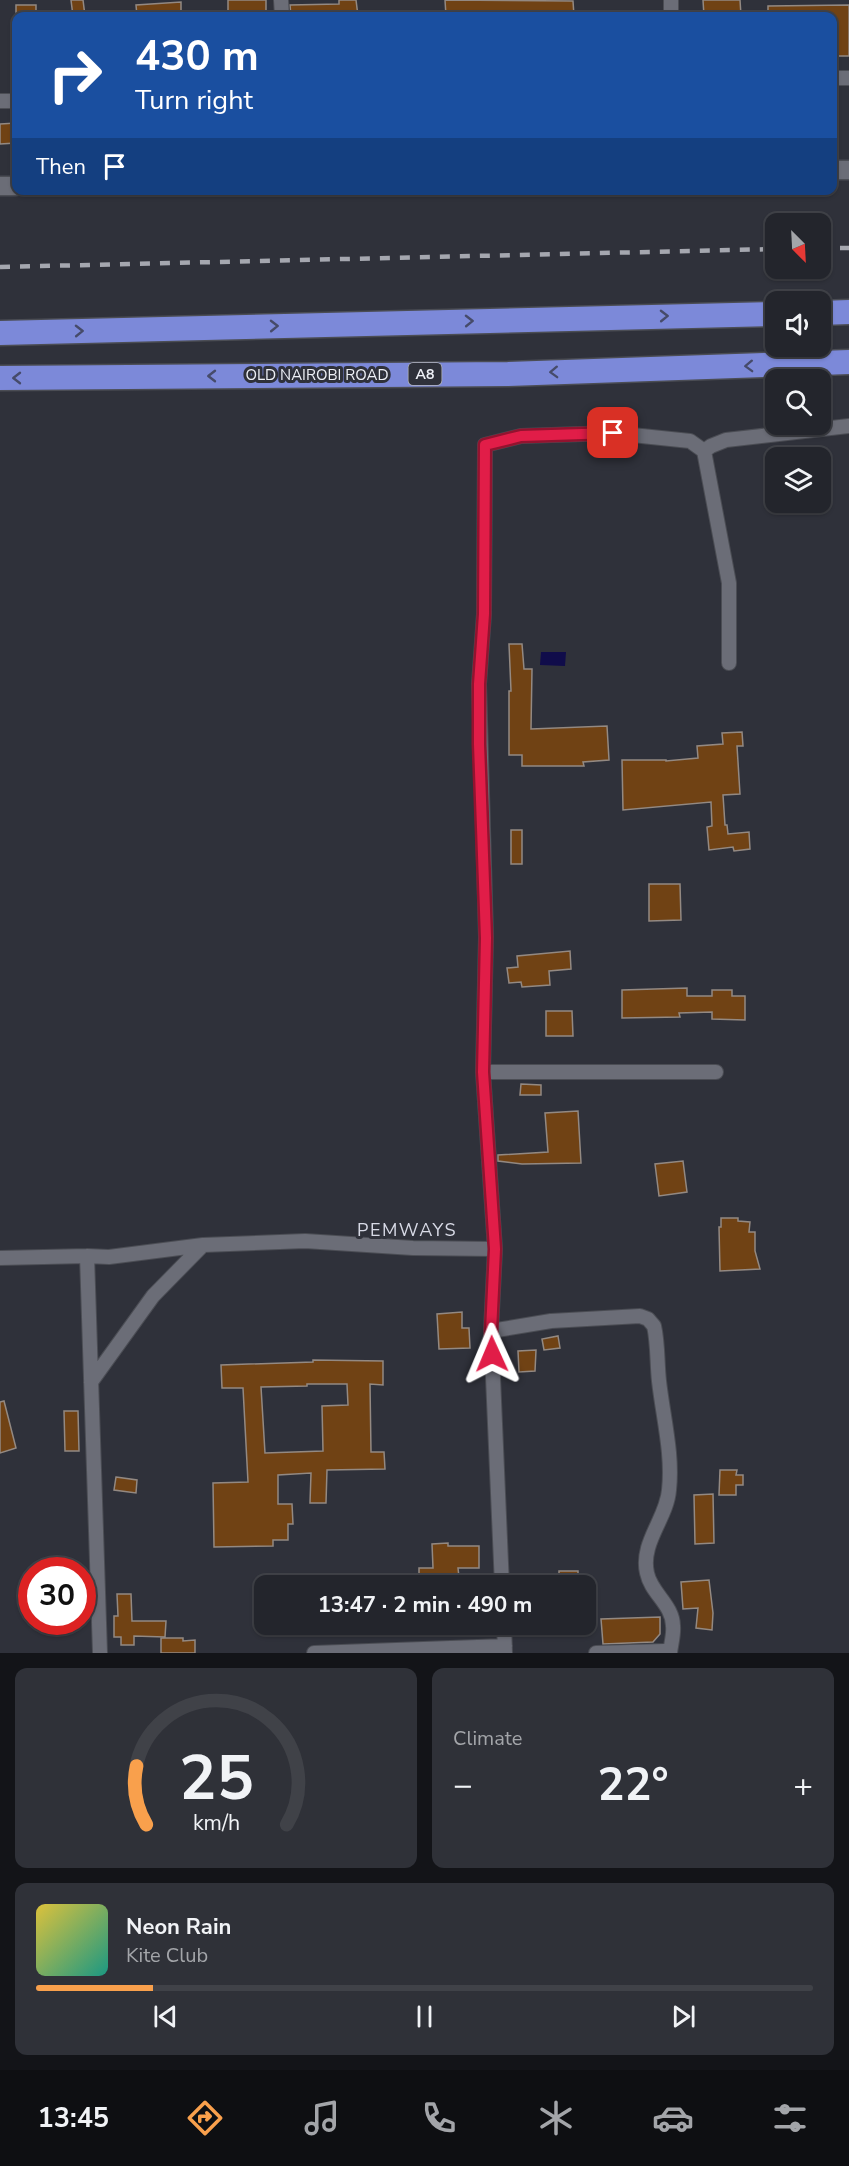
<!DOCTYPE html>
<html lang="en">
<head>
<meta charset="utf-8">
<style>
  body { margin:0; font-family:"Nunito Sans",sans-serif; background:#2f3138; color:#f1f3f6; height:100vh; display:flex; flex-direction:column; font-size:22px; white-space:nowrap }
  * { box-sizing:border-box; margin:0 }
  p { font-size:20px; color:#a3a5a9 }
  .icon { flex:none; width:33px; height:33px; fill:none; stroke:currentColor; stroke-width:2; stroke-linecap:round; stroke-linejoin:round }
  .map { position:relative; height:1653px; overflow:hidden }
  .drawer { display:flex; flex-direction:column; gap:15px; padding:15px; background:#131418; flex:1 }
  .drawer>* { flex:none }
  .hud { position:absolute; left:12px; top:12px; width:825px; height:183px; border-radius:12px; box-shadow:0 2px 4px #0004,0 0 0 2px #404248; background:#1a4fa0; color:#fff; overflow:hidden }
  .needle { width:39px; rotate:156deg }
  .buttons { position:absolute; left:765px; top:213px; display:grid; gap:12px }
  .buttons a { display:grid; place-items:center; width:66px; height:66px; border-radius:12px; background:#23252c; box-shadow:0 2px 4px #0004,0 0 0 2px #404248; font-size:30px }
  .speed { position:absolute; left:18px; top:1557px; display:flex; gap:12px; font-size:30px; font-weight:700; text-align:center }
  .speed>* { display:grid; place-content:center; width:78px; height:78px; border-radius:50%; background:#23252c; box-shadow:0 2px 4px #0004,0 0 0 2px #404248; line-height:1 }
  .speed .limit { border:9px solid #d22; background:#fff; color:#111 }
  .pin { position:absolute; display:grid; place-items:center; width:51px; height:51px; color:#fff; margin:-26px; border-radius:12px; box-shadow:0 3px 9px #0006 }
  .me { position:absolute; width:66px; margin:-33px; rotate:359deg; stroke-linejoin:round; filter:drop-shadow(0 0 4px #0008) }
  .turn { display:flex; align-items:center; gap:21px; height:126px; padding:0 24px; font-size:27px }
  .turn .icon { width:78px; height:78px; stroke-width:2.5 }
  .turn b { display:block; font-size:42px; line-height:51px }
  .then { display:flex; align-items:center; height:57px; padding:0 24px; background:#0003; gap:12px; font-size:22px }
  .big { font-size:45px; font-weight:700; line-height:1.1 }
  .drawer .tile { flex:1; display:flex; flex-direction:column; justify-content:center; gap:9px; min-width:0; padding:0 21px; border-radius:12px; background:#2f3138 }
  .drawer .dial { align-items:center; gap:0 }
  .dial svg { height:156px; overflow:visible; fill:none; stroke:#404248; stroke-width:7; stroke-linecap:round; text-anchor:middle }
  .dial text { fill:#f1f3f6; stroke:none }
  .song { display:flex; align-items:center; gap:18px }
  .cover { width:72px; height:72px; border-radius:9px; background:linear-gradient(135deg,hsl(50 70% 55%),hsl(170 70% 35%)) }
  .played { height:6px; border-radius:3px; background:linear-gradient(90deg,#f9a04c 15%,#404248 15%) }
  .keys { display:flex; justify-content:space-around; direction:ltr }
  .heat { display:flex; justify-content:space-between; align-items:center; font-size:33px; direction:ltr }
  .drawer .tiles { flex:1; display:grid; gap:15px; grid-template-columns:1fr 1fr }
  .tile:last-child { grid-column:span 2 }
  .trip { position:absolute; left:254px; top:1575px; width:342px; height:60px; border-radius:12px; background:#23252c; box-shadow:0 2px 4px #0004,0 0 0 2px #404248; font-weight:700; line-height:60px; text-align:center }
  .dock { display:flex; height:96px; justify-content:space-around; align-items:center; background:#0e0f12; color:#a3a5a9 }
  .dock .icon { width:42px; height:42px }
  .dock .current { color:#f9a04c }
  .dock b { font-size:27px; color:#f1f3f6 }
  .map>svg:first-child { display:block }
  .water { fill:#100c4a }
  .building { fill:#704214; stroke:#938982; stroke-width:1.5; fill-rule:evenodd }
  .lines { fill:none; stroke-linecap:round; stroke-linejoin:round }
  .street-casing { stroke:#4b4d54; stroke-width:16 }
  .secondary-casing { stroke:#4b4d54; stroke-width:21 }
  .highway-casing { stroke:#4b4d54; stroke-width:27 }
  .street { stroke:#6b6d77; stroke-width:14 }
  .secondary { stroke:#6b6d77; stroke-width:18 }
  .highway { stroke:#7c89d9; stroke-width:24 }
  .rail { stroke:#a5a7af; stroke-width:4.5; stroke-dasharray:10 10; stroke-linecap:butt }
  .oneway { stroke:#464b6a }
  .route-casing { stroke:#92132f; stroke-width:15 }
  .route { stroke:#e11d48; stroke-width:10 }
  .labels { text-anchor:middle; stroke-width:6; stroke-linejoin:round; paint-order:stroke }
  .shield { fill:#2f313a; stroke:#b5b7be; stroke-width:1.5 }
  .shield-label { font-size:14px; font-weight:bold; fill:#eff1f7 }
  .street-label { font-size:15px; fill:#eff1f7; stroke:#2f313a }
  .quarter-label { font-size:18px; letter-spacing:1.5px; fill:#d8dae6; stroke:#2f313a }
</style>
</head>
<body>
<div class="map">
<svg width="849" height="1653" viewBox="0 0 849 1653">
  <rect width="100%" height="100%" fill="#2f313a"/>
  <path class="water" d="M541,652H566L565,666L540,665Z"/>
  <path class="building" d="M71,0H83L85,16H73Z
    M228,0H266V16H228Z
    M339,0H356L358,16H291L290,5L339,4Z
    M445,0L573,1L574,16H446Z
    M703,0H740L741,16H704Z
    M181,2V16H137L136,5Z
    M16,5H36V16H16Z
    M849,5V56H832V16H768V6Z
    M16,123V143L0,144V124Z
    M509,644H522L524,669H532L531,729L607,726L609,760L583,762L584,766H522V755H509V691H511Z
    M742,732L743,746H737L740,794L723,795L725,825H727L728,834L749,832L750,849L734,851L733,847L709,850L707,827L712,826L711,802L623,810L622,760H666V761L698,758L697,746L723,744L722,733Z
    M511,830H522V864H511Z
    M649,884H680L681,920L649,921Z
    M570,951L571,969L549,971L550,985L522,987L521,982L509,983L507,968L518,967L517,956Z
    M687,988V996H712V990H732V996H745V1020L712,1019V1012L679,1013L680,1017L622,1018V990Z
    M546,1011H572L573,1036H546Z
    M521,1084L541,1085V1095H520Z
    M578,1111L581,1163L522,1164L498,1161V1155L548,1152L545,1113Z
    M683,1161L687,1192L659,1196L655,1164Z
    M721,1218H738V1221L750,1222L749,1232H755V1251L760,1269L720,1271L719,1227H721Z
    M462,1312V1328H469L470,1348L439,1349L437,1314Z
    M558,1336L560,1348L544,1350L542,1339Z
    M536,1350L535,1371L519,1372L518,1351Z
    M313,1360L383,1361V1385L370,1384L371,1452H384L385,1469L327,1470L326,1503H310L311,1473L278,1475V1504H292L293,1524H288V1540H273V1546L214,1547L213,1483L248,1482L243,1388H222L221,1365L313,1362ZM307,1384H347L348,1405L322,1406L323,1451L265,1453L261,1387L307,1386Z
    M4,1401L16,1448L0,1453V1402Z
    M64,1411H78L79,1451H65Z
    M720,1470H737L736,1475H743V1485H736V1495H719Z
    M116,1477L137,1480L136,1493L114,1490Z
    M713,1494L714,1543L695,1544L694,1495Z
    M448,1543V1546H479V1568H458L460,1586H419V1568H433L432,1544Z
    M559,1571H578V1586H559Z
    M709,1580L713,1613L712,1630L696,1628L698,1608L683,1609L681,1582Z
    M117,1594H131L132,1621H166L165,1637L134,1636V1645H121V1637H114V1616H118Z
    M660,1617V1634L653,1642L603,1644L601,1619Z
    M161,1638H183V1641L195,1640V1653H161Z"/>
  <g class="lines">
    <defs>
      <path id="street" d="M281,0L282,16
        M671,16V0
        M832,78H849
        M0,101H16
        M729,663V583L704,451L711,446L726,440L849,426
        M483,1072H716
        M87,1256L100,1653
        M0,1258L87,1256L109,1257L203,1245L305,1241L413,1248L495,1249
        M491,1331L551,1321L640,1316L648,1319L654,1326C658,1343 657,1363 659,1381C663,1417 673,1454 669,1490C667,1518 640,1543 647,1573C651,1593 673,1605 673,1626C674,1634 671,1644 670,1653
        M91,1382L153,1296L203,1245
        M502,1586L491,1331L495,1249L483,1072L486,937L479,684L484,614L485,445L521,436L613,433L690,441L704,451
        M504,1624L505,1653
        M314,1653L505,1646
        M596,1653L664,1651L670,1653"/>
      <path id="secondary" d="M832,170H849
        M0,186H16"/>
      <path id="highway" d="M820,313L849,312
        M0,333L776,314
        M0,378L508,374L849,362"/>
    </defs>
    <use href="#street" class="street-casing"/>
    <use href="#secondary" class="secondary-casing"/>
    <use href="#highway" class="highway-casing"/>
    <use href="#street" class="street"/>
    <use href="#secondary" class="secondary"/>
    <use href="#highway" class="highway"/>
    <path class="rail" d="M820,248H849
      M0,267L776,249"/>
  </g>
  <defs><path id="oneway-chevron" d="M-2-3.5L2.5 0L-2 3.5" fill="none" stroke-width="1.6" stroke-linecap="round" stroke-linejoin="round" transform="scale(1.5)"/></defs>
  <g class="oneway">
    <use href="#oneway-chevron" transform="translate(664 316) rotate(-1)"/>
    <use href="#oneway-chevron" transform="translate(469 321) rotate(-1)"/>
    <use href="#oneway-chevron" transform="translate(274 326) rotate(-1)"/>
    <use href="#oneway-chevron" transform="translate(79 331) rotate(-1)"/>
    <use href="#oneway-chevron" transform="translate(749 366) rotate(178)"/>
    <use href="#oneway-chevron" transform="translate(554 372) rotate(178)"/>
    <use href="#oneway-chevron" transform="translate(212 376) rotate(180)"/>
    <use href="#oneway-chevron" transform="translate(17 378) rotate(180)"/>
  </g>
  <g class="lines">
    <defs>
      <path id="route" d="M492,1354L491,1331L495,1249L483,1072L486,938L479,744V684L484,614L485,445L521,436L613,433"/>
    </defs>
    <use href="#route" class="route-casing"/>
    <use href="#route" class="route"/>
  </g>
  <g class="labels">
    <rect class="shield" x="408.5" y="363" width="33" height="22" rx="4.5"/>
    <g class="shield-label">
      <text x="425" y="379">A8</text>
    </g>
    <g class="street-label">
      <text x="317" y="380">OLD NAIROBI ROAD</text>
    </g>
    <g class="quarter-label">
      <text x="407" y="1236">PEMWAYS</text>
    </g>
  </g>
</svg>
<div class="buttons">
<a><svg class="needle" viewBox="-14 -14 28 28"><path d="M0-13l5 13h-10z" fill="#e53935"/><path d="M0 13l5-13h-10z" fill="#a3a5a9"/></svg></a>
<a><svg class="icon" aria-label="sound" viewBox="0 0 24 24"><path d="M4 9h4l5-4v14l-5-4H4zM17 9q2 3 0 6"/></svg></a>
<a><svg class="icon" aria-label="search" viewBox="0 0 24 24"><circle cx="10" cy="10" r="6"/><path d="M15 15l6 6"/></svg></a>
<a><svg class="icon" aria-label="layers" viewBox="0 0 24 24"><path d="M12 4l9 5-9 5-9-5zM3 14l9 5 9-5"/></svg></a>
</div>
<div class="speed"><div class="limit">30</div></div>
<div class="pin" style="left:613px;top:433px;background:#d93025"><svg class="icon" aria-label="arrive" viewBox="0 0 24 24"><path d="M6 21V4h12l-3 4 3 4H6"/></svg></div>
<svg class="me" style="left:492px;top:1354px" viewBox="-20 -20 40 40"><path d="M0-17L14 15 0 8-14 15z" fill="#e11d48" stroke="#fff" stroke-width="4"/></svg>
<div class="trip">13:47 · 2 min · 490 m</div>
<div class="hud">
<div class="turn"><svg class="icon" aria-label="right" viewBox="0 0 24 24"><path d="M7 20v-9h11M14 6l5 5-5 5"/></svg><div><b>430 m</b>Turn right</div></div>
<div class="then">Then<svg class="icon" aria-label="arrive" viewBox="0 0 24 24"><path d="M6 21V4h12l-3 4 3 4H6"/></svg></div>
</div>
</div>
<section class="drawer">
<div class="tiles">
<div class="tile dial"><svg viewBox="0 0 100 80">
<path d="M14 69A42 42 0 1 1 86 69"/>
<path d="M14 69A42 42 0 0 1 9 39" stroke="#f9a04c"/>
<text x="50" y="56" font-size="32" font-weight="700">25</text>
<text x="50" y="72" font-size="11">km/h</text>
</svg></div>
<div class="tile"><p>Climate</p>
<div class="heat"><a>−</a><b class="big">22°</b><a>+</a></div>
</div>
<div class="tile">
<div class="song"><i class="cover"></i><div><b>Neon Rain</b><p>Kite Club</p></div></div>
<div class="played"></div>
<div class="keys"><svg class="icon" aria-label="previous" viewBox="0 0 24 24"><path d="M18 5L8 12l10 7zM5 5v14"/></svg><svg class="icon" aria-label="pause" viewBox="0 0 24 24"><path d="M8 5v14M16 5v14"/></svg><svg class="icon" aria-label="next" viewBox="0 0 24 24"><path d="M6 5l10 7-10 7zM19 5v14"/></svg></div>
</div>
</div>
</section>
<nav class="dock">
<b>13:45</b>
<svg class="icon current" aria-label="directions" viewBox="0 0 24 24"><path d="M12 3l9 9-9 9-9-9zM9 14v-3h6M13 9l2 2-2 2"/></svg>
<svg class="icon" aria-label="music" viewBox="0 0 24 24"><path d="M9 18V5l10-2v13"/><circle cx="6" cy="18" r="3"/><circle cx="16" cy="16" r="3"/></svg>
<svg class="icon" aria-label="phone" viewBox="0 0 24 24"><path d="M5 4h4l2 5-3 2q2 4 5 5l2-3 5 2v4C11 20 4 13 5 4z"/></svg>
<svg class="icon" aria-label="climate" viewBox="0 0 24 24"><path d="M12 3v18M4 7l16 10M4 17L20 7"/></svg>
<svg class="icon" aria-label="car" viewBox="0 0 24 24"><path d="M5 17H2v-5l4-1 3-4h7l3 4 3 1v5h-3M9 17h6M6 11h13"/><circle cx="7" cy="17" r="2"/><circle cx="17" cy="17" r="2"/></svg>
<svg class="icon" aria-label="filters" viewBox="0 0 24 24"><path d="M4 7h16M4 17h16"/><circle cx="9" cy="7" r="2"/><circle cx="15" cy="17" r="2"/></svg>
</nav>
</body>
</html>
